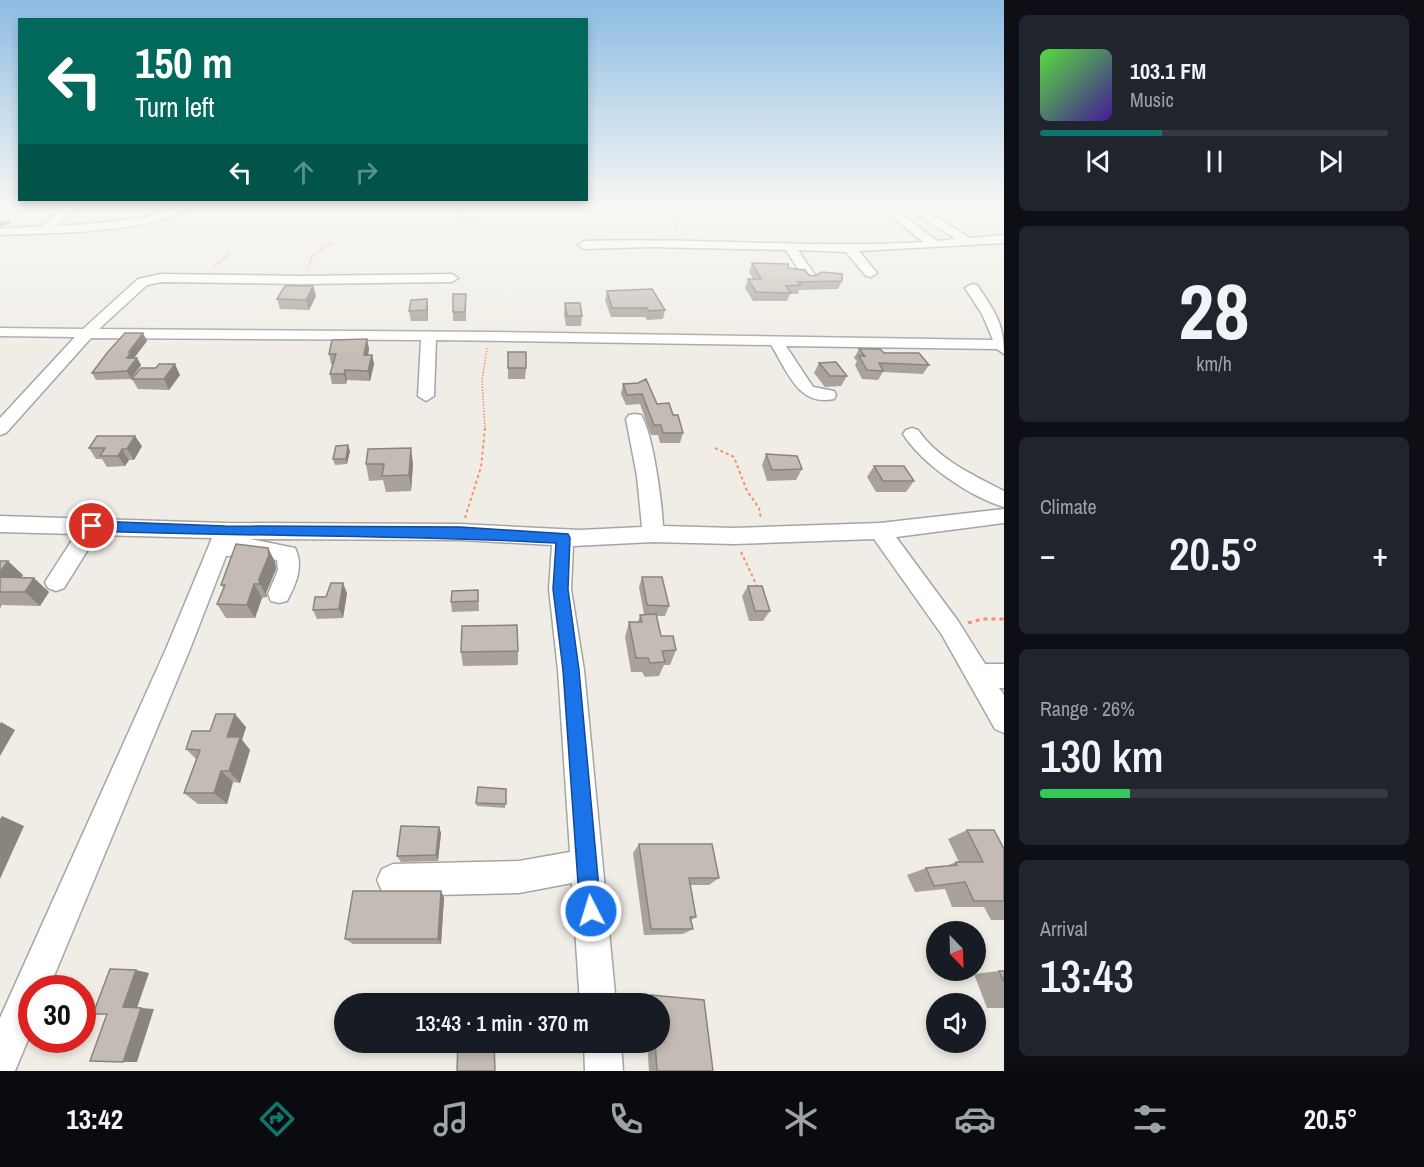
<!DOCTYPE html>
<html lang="en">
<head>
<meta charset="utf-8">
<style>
  body { margin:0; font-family:"Archivo Narrow",sans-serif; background:#20242c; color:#f1f3f6; height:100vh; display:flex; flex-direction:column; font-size:22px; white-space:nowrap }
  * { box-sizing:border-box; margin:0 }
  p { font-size:20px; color:#9ea1a6 }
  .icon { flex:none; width:33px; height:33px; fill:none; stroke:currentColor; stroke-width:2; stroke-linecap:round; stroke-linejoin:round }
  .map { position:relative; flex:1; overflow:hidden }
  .panel { display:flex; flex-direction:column; gap:15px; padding:15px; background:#0d0f14; width:420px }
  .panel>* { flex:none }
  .guide { position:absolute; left:18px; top:18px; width:570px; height:183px; border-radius:0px; box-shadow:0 3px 9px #0003; background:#00695c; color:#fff; overflow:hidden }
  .needle { width:39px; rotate:157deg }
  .fabs { position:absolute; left:926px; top:921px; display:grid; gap:12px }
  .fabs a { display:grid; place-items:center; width:60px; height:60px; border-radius:50%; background:#171b24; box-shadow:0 3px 9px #0003; font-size:30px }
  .speed { position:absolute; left:18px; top:975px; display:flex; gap:12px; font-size:30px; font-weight:700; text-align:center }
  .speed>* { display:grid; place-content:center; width:78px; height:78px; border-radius:50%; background:#171b24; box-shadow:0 3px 9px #0003; line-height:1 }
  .speed .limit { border:9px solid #d22; background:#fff; color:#111 }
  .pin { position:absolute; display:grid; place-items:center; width:51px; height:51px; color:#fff; margin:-26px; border:3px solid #fff; border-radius:50%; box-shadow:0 2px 6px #0007 }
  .me { position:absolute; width:66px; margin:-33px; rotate:355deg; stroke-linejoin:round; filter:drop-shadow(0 0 4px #0008) }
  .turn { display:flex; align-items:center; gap:21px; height:126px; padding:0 18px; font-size:27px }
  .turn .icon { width:78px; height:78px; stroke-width:2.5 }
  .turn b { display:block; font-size:42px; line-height:51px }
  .lanes { display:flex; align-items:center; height:57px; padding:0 18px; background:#0003; justify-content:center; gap:30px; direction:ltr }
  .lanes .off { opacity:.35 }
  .big { font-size:45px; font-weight:600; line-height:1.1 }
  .panel .tile { flex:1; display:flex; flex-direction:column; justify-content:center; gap:9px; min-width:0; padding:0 21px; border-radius:9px; background:#20242c }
  .panel .dial { align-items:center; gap:0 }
  .dial b { font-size:78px; line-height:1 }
  .song { display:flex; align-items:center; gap:18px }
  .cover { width:72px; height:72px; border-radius:9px; background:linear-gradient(135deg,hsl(110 70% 55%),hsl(260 70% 35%)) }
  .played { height:6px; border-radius:3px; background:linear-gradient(90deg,#0f766e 35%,#363941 35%) }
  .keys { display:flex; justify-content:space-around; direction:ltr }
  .heat { display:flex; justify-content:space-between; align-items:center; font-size:33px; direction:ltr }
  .charge { height:9px; border-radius:4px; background:linear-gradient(90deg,#34c759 26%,#363941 0) }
  .trip { position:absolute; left:334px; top:993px; width:336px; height:60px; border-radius:30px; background:#171b24; box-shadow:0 3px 9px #0003; font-weight:600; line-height:60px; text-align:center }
  .dock { display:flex; height:96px; justify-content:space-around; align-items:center; background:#090b0e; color:#9ea1a6 }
  .dock .icon { width:42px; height:42px }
  .dock .selected { color:#0f766e }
  .dock b { font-size:27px; color:#f1f3f6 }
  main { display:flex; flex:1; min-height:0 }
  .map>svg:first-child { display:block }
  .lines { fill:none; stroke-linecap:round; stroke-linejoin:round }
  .minor-casing { stroke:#a5a5a5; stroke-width:3 }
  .path-far2 { stroke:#f78e6e; stroke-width:1.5; stroke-dasharray:1.5 1.5; stroke-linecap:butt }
  .path-far1 { stroke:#f78e6e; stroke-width:2; stroke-dasharray:3 3; stroke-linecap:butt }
  .path { stroke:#f78e6e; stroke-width:3; stroke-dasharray:4 4; stroke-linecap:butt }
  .minor { fill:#fff; fill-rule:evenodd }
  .wall { fill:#a9a29b }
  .shaded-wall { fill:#89847e }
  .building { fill:#c4bcb4; stroke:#89847e; stroke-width:1.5 }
  .route { fill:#1a73e8; stroke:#114b97; stroke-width:1.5 }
</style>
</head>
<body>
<main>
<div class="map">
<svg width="1004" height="1071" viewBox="0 0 1004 1071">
  <rect width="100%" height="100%" fill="#efede5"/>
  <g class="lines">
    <defs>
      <path id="minor" d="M66,206H77L56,226C87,224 119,222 149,216C163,212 175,205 189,206C161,234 42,233 0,235V229L43,226Z
        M880,206H891L937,241L956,239L912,211V207H920L970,238L1004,235V243L859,251L877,273L871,277L866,276L846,252L798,250L817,278L811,282L806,281L786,250L650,247L584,249L578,245L584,241C698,237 810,249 923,242Z
        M975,206L1004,208V214L976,208Z
        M161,274L302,276L452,274L458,278L452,282L302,284L161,282L147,285L99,329L493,332L993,340L982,314L965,288L972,284L977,285C994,311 1004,322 1004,354L997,349L786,346L813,387L834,391L836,395L834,399C798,407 787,370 771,345L436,340L434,396L426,401L418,396L421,340L91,338L6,433L0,435V418L75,337L0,336V328L83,329L138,279Z
        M635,414L641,415C653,433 662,503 663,526L734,528L880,523L1004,509V523L896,537L958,621L985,664H1004V688H999L1004,695V733L995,729L942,635L874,539L734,544L653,542L573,546L571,589L584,670L616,1004H580L572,883L519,893L393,896L382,891L377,880L382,869L393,864L519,861L570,852L558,670L549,589L552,545L460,540L250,539L295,548C304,566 296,584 287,601L279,603L271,601L268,594L278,570L277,560L249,555L226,556L190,649L49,988H32V1030L15,1071H0V1018L166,649L212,538L97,535L64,588L56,591L48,588L45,582L76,534L0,532V516L225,523L460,524L580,530L642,527L637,476L626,419L629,415Z
        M912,428L918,430C939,460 973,475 1004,491V507C970,497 922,464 903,434L906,430Z
        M584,1042H621L623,1071H585Z"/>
    </defs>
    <use href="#minor" class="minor-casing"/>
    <path class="path-far2" d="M458,206L463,211L460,219L488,227
      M642,206H660L672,211L678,233
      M952,206L964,216
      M213,268L229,254
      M307,269L313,255L332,243
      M485,430L482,381L487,348"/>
    <path class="path-far1" d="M715,448L734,457L747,491L759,508L761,519
      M465,518L481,467L485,428
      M741,552L758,588"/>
    <path class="path" d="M968,623L982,619H1004"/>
    <use href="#minor" class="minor"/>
  </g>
  <path class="wall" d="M752,263L788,268L809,275L842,281L838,289L799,290L798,294H790L787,301H753L745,288L748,279H753L749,272Z
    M313,286L316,296L309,310L280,309L277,299Z
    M607,291L665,310L663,319L647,320L645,317H611L605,300Z
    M466,294V321H453V312Z
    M565,303L582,316L581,326H566L564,314Z
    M428,309V321H411L409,311Z
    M367,339L369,349L368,355H372L374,364L370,381L347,380L346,384H332L330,374L333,364H331L329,354Z
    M147,341L134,358L141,365L131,379L96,380L92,373Z
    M859,349L884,353L929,365L923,374L883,372L878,380L862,379L855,365L857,361L854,358Z
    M508,352L526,368L525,379H508Z
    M819,363L847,376L841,386L825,387L814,373Z
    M180,375L169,390L138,389L132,379Z
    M638,383L657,404L673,415L683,433L680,443H660L658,435H651L640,404L626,405L621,394L623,384Z
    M142,446L134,460H129L125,466L107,467L102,459H96L89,448Z
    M368,449L413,464L411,491L386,492L383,480L369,481L366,464Z
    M350,451L347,464L335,465L333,459Z
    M766,454L802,469L796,480L767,481L762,465Z
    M874,466L914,481L906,492H876L867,477Z
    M268,548L275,562L276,569L266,593L267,597L262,598L255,618H226L217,604L224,588L221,585Z
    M0,561L23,575L21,578L49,592L40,606L2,605L0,609Z
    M642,577L669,606L665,616H656L661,636L676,650L670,665H664L659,676L645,677L642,672H631L625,637L629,622H638L640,615L644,614L639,587Z
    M748,586L770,611L763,621H749L742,596Z
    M478,590L479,611L452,612L451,602Z
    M347,593L343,618L317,619L313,610L326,597Z
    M518,651V665L463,666L461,652Z
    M246,727L242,740L250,750L240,783L233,782L227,804H198L184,793L196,759L186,749L210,731Z
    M506,789L505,808L477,806L476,803Z
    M439,827L441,833L438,861L401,862L397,856Z
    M967,830L1004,849V920H991L984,907H952L945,889L915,892L907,875L926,868L946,866L956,862H959L948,839Z
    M639,844L719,878L709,885H690L696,917L691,920L693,929L683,934L644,935L633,853Z
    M441,891L444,898L441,944H353L345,939Z
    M999,971H1004V1008H987L974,974Z
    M651,995L704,1000L713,1071H649L647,1042H660V1004H644V997Z"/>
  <path class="shaded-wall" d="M0,206H6L0,211Z
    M8,220L11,224L0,227V222Z
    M313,286L316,296L309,310L306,300Z
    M427,299L428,309V321L427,310Z
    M143,333L147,341L134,358H127L129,352Z
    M367,339L369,349L366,365L364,355Z
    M372,355L374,364L370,381L368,371Z
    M137,358L141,365L131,379L127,371Z
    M175,364L180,375L169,390L164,379Z
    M345,370L347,380L346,384L344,374Z
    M135,436L142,446L134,460L127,449Z
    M348,445L350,451L347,464L346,459Z
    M411,448L413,464L411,491L409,475Z
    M122,449L129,460L125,466L118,456Z
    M268,548L275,562L276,569L266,593L267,597L260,584L259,579Z
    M8,561L23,575L12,592L0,581V572Z
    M34,578L49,592L40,606L25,592Z
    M343,583L347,593L343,618L339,609Z
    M254,584L262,598L255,618L247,605Z
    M235,714L246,727L242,740L250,750L240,783L229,771L227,737Z
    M1,722L15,730L0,756V724Z
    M221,771L233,782L227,804L214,793Z
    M2,816L24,826L0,879V819Z
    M439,827L441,833L438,861L436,855Z
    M441,891L444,898L441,944L438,939Z
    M136,970L149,973L137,1008L123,1007Z
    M141,1008L154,1009L137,1062H123Z"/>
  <path class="building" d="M752,263L788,264V268L805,270L809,275L814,276L822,272L842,274V281L798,282L801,285L786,286L791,293L756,292L748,279H761Z
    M285,286H313L306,300L277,299Z
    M652,289L665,310L649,311L647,308H612L607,291Z
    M453,294H466L465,312H453Z
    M427,299V310L409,311L411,300Z
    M565,303H580L582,316H567Z
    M125,333H143L129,352H131L127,358H137L127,371L92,373L107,353Z
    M367,339L364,355H372L368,371L345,370L344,374H330L336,354H329L332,340Z
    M859,349H880L884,353H919L929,365L879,363L883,371L867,370L859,356H865Z
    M508,352H526V368H508Z
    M836,362L847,376H830L819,363Z
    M159,364H175L164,379H132L141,368H156Z
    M646,379L657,404L669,403L673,415H678L683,433H663L661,425H654L642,394L627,395L623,384L638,383Z
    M97,436H135L127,449H122L118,456H100L105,448H89Z
    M348,445L346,459H333L336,446Z
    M411,448L409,475L382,476L384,464H366L368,449Z
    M766,454L797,456L802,469L772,470Z
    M874,466H904L914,481H883Z
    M236,544L268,548L269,555L259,579L260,584H254L247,605L217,604L225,585H221Z
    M0,561H8L0,572Z
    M0,577L34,578L25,592H0Z
    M642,577H662L669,606L647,605Z
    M331,583H343L339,609L313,610L315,597H326Z
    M748,586H762L770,611H755Z
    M478,590V601L451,602L452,591Z
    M656,614L661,636H673L676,650L662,651L665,662L650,663L648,658H636L629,622H642L640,615Z
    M517,625L518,651L461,652L462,626Z
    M216,714H235L227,737H240L229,771H221L214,793H184L200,750L186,749L192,731H210Z
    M478,787L506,789V804L476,803Z
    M401,826L439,827L436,855L397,856Z
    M967,830H994L1004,849V901H974L965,882L934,886L926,868L957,865L956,862H983Z
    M639,844H712L719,878H689L696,917H690L693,929H651Z
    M353,891H441L438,939H345Z
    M110,969L136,970L123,1007L141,1008L123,1062L90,1061L107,1014H93Z
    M999,971H1004V982Z
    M651,995L704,1000L713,1071H657L655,1042H660V1004H652Z
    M458,1042H494L495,1071H457Z"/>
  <linearGradient id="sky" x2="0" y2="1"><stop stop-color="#8dbce3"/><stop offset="0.58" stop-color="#f8f7f3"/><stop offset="1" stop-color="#f8f7f3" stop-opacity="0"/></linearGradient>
  <rect width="1004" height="356" fill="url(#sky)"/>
  <path class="route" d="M92,521L225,526L460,527L568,534L570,538L568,589L579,670L601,911L598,919L591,922L583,919L580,911L563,670L553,589L556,543C401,534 247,537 92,531L85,526Z"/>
</svg>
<div class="fabs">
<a><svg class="needle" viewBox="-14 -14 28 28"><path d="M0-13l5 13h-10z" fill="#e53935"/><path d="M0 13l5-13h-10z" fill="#9ea1a6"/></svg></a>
<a><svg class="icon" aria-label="sound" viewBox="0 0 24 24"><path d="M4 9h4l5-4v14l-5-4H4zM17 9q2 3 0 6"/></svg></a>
</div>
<div class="speed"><div class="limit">30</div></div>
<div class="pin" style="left:92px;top:526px;background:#d93025"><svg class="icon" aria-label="arrive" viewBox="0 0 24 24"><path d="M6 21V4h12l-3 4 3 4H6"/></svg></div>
<svg class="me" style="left:591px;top:911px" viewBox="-20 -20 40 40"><circle r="17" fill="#1a73e8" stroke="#fff" stroke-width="3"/><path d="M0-11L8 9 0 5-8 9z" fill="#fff"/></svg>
<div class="trip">13:43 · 1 min · 370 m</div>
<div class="guide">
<div class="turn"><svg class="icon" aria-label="left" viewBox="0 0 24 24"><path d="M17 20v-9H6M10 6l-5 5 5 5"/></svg><div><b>150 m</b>Turn left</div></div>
<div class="lanes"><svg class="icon" aria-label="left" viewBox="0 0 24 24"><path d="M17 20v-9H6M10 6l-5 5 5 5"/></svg><svg class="icon off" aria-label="ahead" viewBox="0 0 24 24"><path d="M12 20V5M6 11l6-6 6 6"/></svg><svg class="icon off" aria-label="right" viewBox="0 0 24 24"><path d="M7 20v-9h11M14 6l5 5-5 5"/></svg></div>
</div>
</div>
<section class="panel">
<div class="tile">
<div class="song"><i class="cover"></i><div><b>103.1 FM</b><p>Music</p></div></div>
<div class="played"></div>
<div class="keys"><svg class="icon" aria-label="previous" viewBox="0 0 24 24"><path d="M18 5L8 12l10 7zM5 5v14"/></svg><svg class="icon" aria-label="pause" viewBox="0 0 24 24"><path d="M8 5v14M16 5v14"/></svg><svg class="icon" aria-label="next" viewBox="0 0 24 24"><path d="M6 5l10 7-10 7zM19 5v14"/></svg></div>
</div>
<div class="tile dial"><b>28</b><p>km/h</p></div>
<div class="tile"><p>Climate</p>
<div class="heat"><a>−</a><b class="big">20.5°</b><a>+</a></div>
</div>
<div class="tile"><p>Range · 26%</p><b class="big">130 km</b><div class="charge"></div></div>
<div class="tile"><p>Arrival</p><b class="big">13:43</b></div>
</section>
</main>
<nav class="dock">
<b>13:42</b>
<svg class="icon selected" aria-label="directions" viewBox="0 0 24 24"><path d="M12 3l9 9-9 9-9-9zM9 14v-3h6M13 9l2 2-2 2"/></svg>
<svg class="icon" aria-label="music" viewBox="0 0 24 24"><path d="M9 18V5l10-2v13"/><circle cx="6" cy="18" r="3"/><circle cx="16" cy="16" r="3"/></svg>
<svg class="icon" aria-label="phone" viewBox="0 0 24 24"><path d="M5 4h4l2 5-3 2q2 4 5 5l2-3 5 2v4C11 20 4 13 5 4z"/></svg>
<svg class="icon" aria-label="climate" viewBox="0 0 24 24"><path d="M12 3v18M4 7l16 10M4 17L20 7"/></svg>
<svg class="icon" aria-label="car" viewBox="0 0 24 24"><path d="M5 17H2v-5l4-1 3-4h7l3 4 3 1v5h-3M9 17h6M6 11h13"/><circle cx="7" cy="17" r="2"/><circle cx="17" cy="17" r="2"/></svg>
<svg class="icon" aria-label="filters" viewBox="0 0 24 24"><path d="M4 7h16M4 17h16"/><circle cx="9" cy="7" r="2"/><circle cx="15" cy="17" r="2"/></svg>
<b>20.5°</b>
</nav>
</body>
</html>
